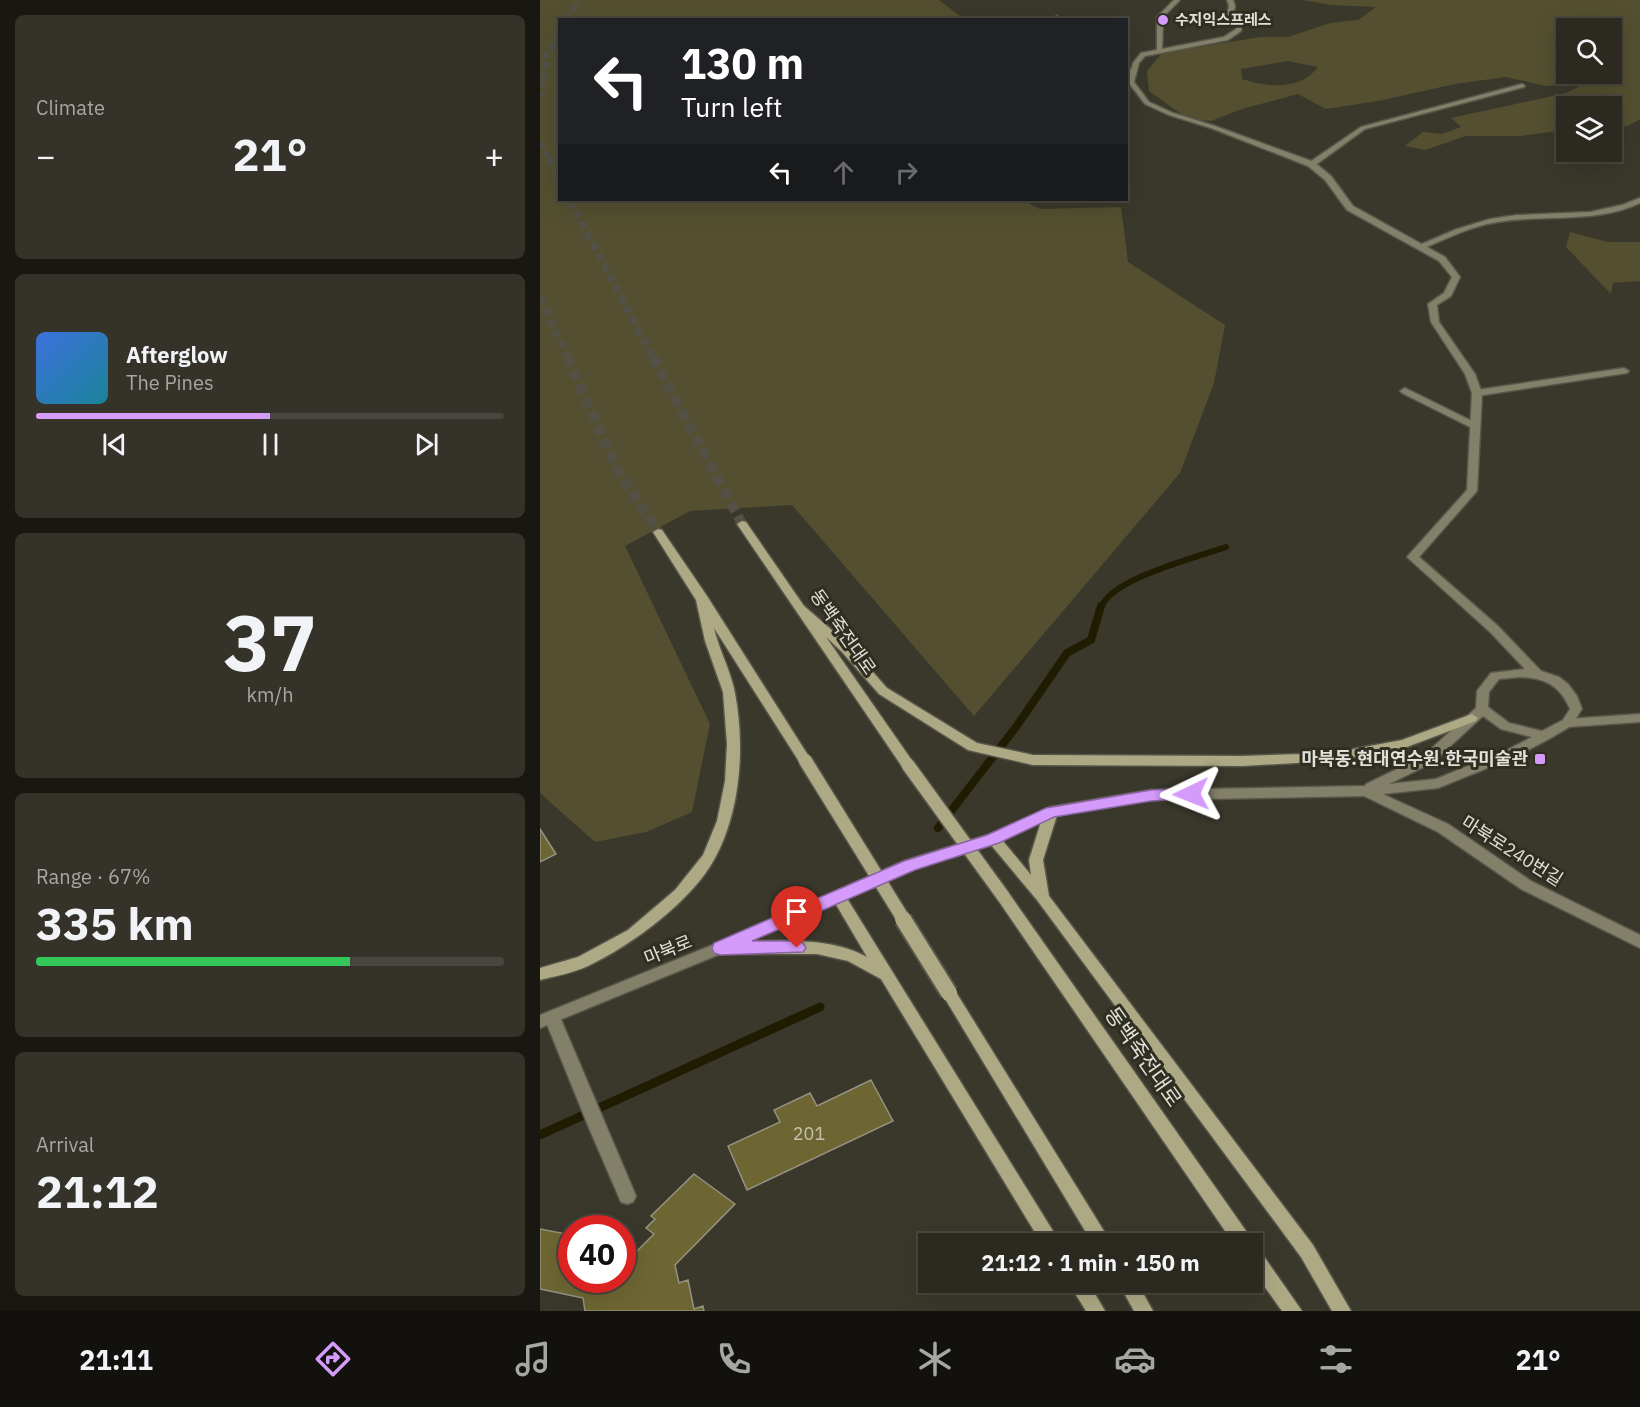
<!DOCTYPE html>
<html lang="en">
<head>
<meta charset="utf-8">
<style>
  body { margin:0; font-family:"IBM Plex Sans","Noto Sans KR",sans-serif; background:#343229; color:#f1f3f6; height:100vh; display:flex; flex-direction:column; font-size:22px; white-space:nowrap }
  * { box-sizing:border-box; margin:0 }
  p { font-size:20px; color:#a6a7a5 }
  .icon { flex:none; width:33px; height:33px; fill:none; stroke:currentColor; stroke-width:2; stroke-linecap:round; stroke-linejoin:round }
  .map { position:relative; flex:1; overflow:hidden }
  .panel { display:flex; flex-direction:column; gap:15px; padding:15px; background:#181712; width:540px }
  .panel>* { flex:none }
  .top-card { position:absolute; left:18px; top:18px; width:570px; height:183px; border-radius:0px; box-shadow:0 6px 24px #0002,0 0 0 2px #48463e; background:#202124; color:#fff; overflow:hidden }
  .controls { position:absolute; left:1016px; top:18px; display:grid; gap:12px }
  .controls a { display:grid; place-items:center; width:66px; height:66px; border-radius:0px; background:#2c2a20; box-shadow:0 6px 24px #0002,0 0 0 2px #48463e; font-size:30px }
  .speed { position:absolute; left:18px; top:1215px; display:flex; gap:12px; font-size:30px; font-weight:700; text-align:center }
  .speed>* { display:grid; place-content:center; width:78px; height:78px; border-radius:50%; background:#2c2a20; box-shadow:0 6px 24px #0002,0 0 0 2px #48463e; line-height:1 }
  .speed .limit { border:9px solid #d22; background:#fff; color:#111 }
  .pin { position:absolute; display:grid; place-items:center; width:51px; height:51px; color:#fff; margin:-62px -26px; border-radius:50% 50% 50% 0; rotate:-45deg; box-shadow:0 0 6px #0007 }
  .pin .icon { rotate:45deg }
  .me { position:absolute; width:66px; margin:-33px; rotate:268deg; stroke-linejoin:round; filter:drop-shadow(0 0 4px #0008) }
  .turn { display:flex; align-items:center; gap:21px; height:126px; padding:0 24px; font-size:27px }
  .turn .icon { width:78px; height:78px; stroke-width:2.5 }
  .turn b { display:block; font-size:42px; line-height:51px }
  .lanes { display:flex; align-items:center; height:57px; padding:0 24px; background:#0003; justify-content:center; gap:30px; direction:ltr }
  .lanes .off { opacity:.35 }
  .big { font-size:45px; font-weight:800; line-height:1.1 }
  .panel .tile { flex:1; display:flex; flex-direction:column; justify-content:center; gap:9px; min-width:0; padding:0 21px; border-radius:9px; background:#343229 }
  .panel .dial { align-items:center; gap:0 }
  .dial b { font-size:78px; line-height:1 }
  .song { display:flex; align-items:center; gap:18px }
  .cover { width:72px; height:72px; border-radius:9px; background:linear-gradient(135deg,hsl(220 70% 55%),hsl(190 70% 35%)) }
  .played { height:6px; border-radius:3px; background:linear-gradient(90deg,#d59bfa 50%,#48463e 50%) }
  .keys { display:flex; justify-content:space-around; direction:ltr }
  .heat { display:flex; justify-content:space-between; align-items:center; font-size:33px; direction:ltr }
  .charge { height:9px; border-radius:4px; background:linear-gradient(90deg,#34c759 67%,#48463e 0) }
  .trip { position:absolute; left:378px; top:1233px; width:345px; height:60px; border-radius:0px; background:#2c2a20; box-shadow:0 6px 24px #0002,0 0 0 2px #48463e; font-weight:800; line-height:60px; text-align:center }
  .dock { display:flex; height:96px; justify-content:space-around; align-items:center; background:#12110d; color:#a6a7a5 }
  .dock .icon { width:42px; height:42px }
  .dock .on { color:#d59bfa }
  .dock b { font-size:27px; color:#f1f3f6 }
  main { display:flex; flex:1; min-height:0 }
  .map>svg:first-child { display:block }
  .green { fill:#534f30; fill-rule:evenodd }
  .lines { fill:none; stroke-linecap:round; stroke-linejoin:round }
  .stream-far2 { stroke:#201c02; stroke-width:6 }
  .stream-far1 { stroke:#201c02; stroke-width:8 }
  .stream { stroke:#201c02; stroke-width:9 }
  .building { fill:#6e6632; stroke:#949283; stroke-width:1.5 }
  .secondary-tunnel-far2 { stroke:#535145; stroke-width:7; stroke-dasharray:7 3; stroke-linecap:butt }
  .secondary-tunnel-far1 { stroke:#535145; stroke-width:8; stroke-dasharray:8 4; stroke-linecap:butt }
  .secondary-tunnel { stroke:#535145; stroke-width:10; stroke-dasharray:10 5; stroke-linecap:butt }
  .minor-casing { stroke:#58564a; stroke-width:3 }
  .tertiary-casing { stroke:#58564a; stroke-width:3 }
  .secondary-casing { stroke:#58564a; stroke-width:3 }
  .minor { fill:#83806a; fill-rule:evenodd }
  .tertiary { fill:#83806a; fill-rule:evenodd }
  .secondary { fill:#ada985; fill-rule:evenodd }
  .secondary-bridge-far1-casing { stroke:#58564a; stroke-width:16; stroke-linecap:butt }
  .secondary-bridge-casing { stroke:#58564a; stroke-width:20; stroke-linecap:butt }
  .secondary-bridge-far1 { stroke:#ada985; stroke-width:13 }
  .secondary-bridge { stroke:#ada985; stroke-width:16 }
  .route { fill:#d59bfa; stroke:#8a65a2; stroke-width:1.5 }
  .poi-dot { fill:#d59bfa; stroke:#302e21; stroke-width:2 }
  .labels { text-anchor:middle; stroke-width:6; stroke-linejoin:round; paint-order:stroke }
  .far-poi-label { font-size:15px; font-weight:bold; fill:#e1e0d8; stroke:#302e21; text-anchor:start }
  .street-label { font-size:18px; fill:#e1e0d8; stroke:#302e21 }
  .poi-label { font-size:18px; font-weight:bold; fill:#e1e0d8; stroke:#302e21; text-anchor:end }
  .near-number-label { font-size:18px; fill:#c4c2ae }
  .near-street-label { font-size:21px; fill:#e1e0d8; stroke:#302e21 }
</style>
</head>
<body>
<main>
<section class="panel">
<div class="tile"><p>Climate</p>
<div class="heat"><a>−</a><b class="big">21°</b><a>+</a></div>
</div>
<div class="tile">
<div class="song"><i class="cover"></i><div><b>Afterglow</b><p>The Pines</p></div></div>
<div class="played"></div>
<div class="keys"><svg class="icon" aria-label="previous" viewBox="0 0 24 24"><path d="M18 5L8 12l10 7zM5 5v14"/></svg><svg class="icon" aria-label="pause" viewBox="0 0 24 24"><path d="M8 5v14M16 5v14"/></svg><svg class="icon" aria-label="next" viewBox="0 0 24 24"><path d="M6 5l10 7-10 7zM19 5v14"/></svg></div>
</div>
<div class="tile dial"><b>37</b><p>km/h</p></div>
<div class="tile"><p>Range · 67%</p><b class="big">335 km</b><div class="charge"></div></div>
<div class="tile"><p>Arrival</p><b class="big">21:12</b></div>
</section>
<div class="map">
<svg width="1100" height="1311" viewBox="0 0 1100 1311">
  <rect width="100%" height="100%" fill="#3a382b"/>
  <path class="green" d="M0,0H399L424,19L20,20V200H482L500,209L581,207L588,262L685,325L674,383L640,473L434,716L252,505L150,511L85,546L170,724L152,812L106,832L55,842L0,793Z
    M763,0H1100V119L1088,126L1071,127V106H1026V130L980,136H926L885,150L865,146L883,132L902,134L921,127L911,118L1026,93L1046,83L1006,86L966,77L915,84L838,101L786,109L758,94L702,109L671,121L659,120L641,114L609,91L607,71L622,53L720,37H748L790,23L818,20L836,7L791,5ZM1026,28H1071V74H1026ZM748,61L778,67C760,91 727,87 702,79L701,69Z
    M1030,232L1068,242H1100V281L1073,283L1071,294L1026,247Z"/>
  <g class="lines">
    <path class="stream-far2" d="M561,608C570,579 657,557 686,547"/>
    <path class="stream-far1" d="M398,828L476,727L527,653L551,640L561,606"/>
    <path class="stream" d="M0,1135L280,1007"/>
  </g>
  <path class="building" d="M0,829L16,854L0,862Z
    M331,1080L353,1121L207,1190L188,1146L240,1122L234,1110L270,1093L277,1106Z
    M154,1174L195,1204L135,1265L139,1283L148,1280L154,1309L163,1306L164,1311H45L43,1298L0,1289V1229L32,1235V1280H82V1263H85L114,1234L106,1228L115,1219L111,1216Z"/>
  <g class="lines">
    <path class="secondary-tunnel-far2" d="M27,20L38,0
      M0,98L7,54L20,32
      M0,142L10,160"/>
    <path class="secondary-tunnel-far1" d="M9,158L20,179
      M30,200L114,359
      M0,297L28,359"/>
    <path class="secondary-tunnel" d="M27,357L79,473L118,532
      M113,357L202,524"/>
    <defs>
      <path id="minor" d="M634,0H640L623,17L622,51L617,52V17Z
        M517,16L520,18L519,20H512Z
        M586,68L595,70L596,71L593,73L586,72Z
        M982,84L985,86L984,87L825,129L774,166L767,164L821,127Z
        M1100,198V203C1055,224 1006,214 958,222C932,226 908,238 884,248L877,246L917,229L950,219L977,215L1050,212L1082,205Z
        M1084,368L1089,371L1087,373L937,396L932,393L937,390Z
        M865,388L938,424L940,426L938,428H932L862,393L860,391Z
        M1100,714V722L1027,727L1021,723L1027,719Z
        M825,786L908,824L991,881L1100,935V948L981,889L898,832L820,794L818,791L820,788Z
        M12,1011L17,1013L20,1017L96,1196L93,1202L87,1204L81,1202L49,1128L4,1017L7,1013Z"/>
      <path id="tertiary" d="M687,0H693L695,6L693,15L702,23L701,31L688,40L605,56L599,63L594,82L609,102L633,113L675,126L774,162L791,176L813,206L905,257L920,277L911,296L897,305L899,322L935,374L942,393L937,491L879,557L958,626L1001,671L1019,677L1028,684L1037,696L1042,709L1031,726L1009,739L977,756L898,788L825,796L611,800L514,816L458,843L374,869L185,952L0,1028V1015L175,944L364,861L448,835L511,807L611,790L825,786L826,784L882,757L936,708L937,691L951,673L985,669L950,632L867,557L927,490L932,393L925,374L891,322L888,304L904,293L912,277L899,261L807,210L785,180L768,166L671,128L629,115L605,104L588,82L593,63L601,53L684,37L696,29V23L687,15L689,6ZM980,677C1005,678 1020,685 1030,709L1023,720L1002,731L969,723L948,707L949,692L959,679ZM943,716L961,729L992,737L967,750L896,779L849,784L892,763Z"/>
      <path id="secondary" d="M202,521L206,522L264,606L309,645L347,688L437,743L493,755L702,756L792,753L862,740L932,714L938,718L936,721L864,748L792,761L702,766L493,765L428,750L339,694L301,651L286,637L373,762L375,765L373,768H363L197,524Z
        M118,529L122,530L167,596L271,760L270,763H260L174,628C179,650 191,671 195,693C205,746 201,810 175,858C152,901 92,945 48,966C33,973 16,976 0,980V968L38,957L88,930L135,890L163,855L177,821L185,781L187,744L183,692L165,641L156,600L113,532Z
        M511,807L516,809L518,812L503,860L509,896L773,1245L811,1311H792L761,1257L497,900L446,839L448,835H458L491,875L489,860L504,812L506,809Z
        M298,891L303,892L521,1244H502L341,979L308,961L277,954H180L175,952L173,948L175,944L180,942C226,942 286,934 327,957L291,896L293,892Z
        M463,891L468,892L711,1238L714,1244L713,1246L718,1248L762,1311H742L712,1269V1244H694L458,900L456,896L458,892Z
        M409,987L414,989L572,1244H553L404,997L401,993L404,989Z
        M528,1282H548L565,1311H546Z
        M578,1282H597L613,1311H594Z"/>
    </defs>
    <use href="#minor" class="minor-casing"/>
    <use href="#tertiary" class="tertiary-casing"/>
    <use href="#secondary" class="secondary-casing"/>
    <use href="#minor" class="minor"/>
    <use href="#tertiary" class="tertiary"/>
    <use href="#secondary" class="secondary"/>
    <defs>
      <path id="secondary-bridge-far1" d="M265,760L364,920
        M368,765L463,896"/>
      <path id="secondary-bridge" d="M363,919L409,993"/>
    </defs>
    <use href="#secondary-bridge-far1" class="secondary-bridge-far1-casing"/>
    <use href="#secondary-bridge" class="secondary-bridge-casing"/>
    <use href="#secondary-bridge-far1" class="secondary-bridge-far1"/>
    <use href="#secondary-bridge" class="secondary-bridge"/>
  </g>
  <path class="route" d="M651,788L656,790L659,794L656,798L611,801L514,817L459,843L375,870L212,941H257L263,943L266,948L263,952L180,955L174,953L172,948L174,943L364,861L447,835L506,808L611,790Z"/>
  <g class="poi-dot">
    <circle cx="623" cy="20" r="6"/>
    <rect x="994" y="753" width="12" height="12" rx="3"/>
  </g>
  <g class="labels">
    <g class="far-poi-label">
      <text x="635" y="25">수지익스프레스</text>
    </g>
    <g class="street-label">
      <text transform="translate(303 632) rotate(55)" y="6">동백죽전대로</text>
      <text transform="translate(972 851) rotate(32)" y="6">마북로240번길</text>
      <text transform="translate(128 950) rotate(-22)" y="6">마북로</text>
    </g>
    <g class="poi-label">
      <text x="988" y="765">마북동.현대연수원.한국미술관</text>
    </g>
    <g class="near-number-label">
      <text x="269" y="1140">201</text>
    </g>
    <g class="near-street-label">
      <text transform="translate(603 1057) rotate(55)" y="7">동백죽전대로</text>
    </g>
  </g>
</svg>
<div class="controls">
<a><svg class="icon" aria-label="search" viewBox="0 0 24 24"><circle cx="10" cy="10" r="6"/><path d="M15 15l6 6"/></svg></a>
<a><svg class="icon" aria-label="layers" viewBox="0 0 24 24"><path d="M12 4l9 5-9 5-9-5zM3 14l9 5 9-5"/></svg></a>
</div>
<div class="speed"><div class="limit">40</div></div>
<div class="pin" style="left:257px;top:948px;background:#d93025"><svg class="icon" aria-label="arrive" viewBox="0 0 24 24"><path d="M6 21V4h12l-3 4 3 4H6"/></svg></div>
<svg class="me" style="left:651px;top:794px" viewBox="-20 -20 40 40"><path d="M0-17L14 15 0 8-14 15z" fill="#d59bfa" stroke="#fff" stroke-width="4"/></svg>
<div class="trip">21:12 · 1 min · 150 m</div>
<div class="top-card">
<div class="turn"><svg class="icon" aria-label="left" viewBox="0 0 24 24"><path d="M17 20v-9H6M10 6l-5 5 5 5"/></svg><div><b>130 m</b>Turn left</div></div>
<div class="lanes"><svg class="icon" aria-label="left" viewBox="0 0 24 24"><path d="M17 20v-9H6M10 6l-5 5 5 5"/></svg><svg class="icon off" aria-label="ahead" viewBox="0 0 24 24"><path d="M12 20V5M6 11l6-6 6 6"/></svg><svg class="icon off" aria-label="right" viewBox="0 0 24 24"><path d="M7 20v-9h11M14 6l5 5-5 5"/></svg></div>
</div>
</div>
</main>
<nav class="dock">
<b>21:11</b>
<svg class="icon on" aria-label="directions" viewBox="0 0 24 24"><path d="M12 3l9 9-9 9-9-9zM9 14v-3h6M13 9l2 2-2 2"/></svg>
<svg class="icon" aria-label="music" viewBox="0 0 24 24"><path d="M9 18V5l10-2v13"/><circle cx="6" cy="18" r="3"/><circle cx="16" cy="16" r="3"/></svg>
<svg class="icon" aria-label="phone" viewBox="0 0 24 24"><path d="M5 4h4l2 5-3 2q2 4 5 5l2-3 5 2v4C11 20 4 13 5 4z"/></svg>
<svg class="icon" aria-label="climate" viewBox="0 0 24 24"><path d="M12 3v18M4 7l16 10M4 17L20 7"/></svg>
<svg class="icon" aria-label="car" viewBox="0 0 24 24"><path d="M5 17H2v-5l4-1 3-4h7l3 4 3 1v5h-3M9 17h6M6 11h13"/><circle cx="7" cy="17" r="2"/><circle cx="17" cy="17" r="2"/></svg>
<svg class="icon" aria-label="filters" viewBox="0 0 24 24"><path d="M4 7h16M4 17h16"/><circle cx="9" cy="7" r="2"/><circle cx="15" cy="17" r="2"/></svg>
<b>21°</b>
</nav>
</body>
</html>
